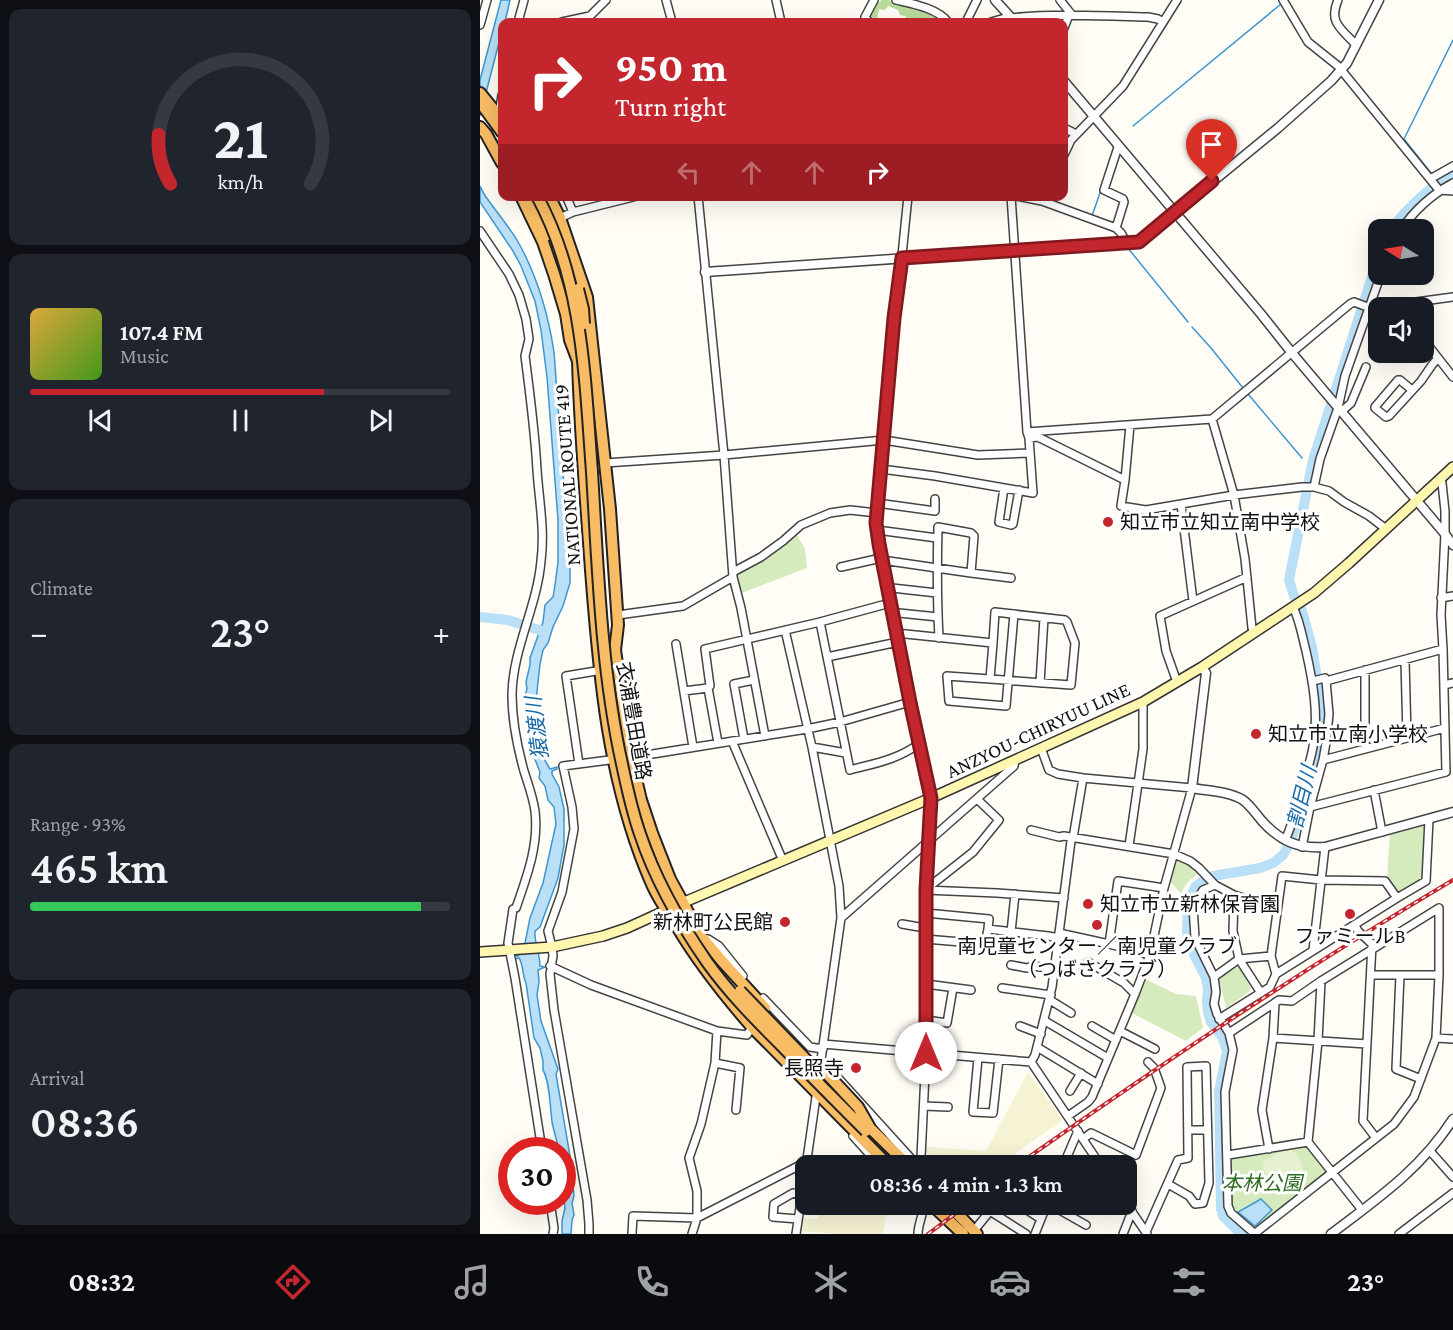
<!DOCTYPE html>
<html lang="en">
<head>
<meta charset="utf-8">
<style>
  body { margin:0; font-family:"Crimson Pro","Noto Sans JP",serif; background:#20242c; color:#f1f3f6; height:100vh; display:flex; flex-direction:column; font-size:22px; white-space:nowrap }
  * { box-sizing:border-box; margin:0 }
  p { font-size:20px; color:#9ea1a6 }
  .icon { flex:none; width:33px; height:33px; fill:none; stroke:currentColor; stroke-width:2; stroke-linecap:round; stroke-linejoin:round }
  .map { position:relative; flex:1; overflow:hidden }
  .sheet { display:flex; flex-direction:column; gap:9px; padding:9px; background:#0d0f14; width:480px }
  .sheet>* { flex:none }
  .top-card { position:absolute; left:18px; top:18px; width:570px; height:183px; border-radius:12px; box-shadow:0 6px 24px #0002; background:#c4262e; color:#fff; overflow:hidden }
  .needle { width:39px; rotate:281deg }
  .fabs { position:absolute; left:888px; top:219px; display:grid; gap:12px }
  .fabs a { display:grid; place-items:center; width:66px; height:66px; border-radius:12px; background:#171b24; box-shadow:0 6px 24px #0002; font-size:30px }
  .speed { position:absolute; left:18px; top:1137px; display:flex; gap:12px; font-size:30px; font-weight:700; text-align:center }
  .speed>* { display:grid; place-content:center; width:78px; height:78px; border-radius:50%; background:#171b24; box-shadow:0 6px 24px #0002; line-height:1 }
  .speed .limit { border:9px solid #d22; background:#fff; color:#111 }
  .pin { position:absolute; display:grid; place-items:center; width:51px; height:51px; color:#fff; margin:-62px -26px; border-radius:50% 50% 50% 0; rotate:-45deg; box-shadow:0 0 6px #0007 }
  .pin .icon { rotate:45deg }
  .me { position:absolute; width:66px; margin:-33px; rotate:0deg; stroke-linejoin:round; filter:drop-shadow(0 0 4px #0008) }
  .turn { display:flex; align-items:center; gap:21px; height:126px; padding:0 18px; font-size:27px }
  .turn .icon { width:78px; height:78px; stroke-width:2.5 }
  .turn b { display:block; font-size:42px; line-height:51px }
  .lanes { display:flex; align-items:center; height:57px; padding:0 18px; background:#0003; justify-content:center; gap:30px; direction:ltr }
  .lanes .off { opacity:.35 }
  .big { font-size:45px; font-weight:600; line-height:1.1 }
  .sheet .card { flex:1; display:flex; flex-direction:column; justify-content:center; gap:9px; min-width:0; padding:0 21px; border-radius:12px; background:#20242c }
  .sheet .dial { align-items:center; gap:0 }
  .dial svg { height:156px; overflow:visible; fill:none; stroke:#363941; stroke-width:7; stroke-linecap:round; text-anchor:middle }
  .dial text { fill:#f1f3f6; stroke:none }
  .song { display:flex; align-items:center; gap:18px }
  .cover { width:72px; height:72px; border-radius:9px; background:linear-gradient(135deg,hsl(40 70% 55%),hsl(100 70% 35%)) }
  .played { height:6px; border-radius:3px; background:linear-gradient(90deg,#c4262e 70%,#363941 70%) }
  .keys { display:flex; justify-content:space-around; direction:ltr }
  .heat { display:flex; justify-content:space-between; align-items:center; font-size:33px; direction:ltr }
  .charge { height:9px; border-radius:4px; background:linear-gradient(90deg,#34c759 93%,#363941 0) }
  .trip { position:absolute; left:315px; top:1155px; width:342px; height:60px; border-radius:12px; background:#171b24; box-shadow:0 6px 24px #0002; font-weight:600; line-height:60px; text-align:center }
  .menu { display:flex; height:96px; justify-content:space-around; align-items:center; background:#090b0e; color:#9ea1a6 }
  .menu .icon { width:42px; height:42px }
  .menu .on { color:#c4262e }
  .menu b { font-size:27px; color:#f1f3f6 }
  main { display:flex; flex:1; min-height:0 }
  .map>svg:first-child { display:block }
  .farmland { fill:#f6f3d4 }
  .green { fill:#d5ebbd }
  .forest { fill:#b9dc9c }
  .pitch { fill:#e6f2cf }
  .water { fill:#b9e0f7; stroke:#3f96cf; stroke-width:1.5 }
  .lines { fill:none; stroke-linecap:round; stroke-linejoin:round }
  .stream { stroke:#3f96cf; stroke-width:1.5 }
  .river { stroke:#b9e0f7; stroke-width:10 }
  .minor-casing { stroke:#444; stroke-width:10 }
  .tertiary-casing { stroke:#444; stroke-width:11 }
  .secondary-casing { stroke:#333; stroke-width:12 }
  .trunk-casing { stroke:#222; stroke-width:14 }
  .minor { stroke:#fff; stroke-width:7 }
  .tertiary { stroke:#fff; stroke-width:8 }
  .secondary { stroke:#fff6b0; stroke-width:9 }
  .trunk { stroke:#f7bc64; stroke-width:10 }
  .rail-casing { stroke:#c4262e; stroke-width:4 }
  .rail { stroke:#fff; stroke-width:1.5; stroke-dasharray:4.5; stroke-linecap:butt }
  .trunk-bridge-casing { stroke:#222; stroke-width:14; stroke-linecap:butt }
  .trunk-bridge { stroke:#f7bc64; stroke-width:10 }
  .route-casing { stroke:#7f191e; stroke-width:15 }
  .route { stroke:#c4262e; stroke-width:10 }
  .poi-dot { fill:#c4262e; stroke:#fff; stroke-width:2 }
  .labels { text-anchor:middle; stroke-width:6; stroke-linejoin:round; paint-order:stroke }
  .street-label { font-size:20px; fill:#111; stroke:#fff }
  .poi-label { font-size:20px; fill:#111; stroke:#fff; text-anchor:start }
  .park-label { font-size:20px; font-style:italic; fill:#2f6b1f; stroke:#fff }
  .water-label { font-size:21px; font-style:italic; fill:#1768a6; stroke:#fff }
</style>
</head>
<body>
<main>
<section class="sheet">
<div class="card dial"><svg viewBox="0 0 100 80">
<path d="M14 69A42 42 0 1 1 86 69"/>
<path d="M14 69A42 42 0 0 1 8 44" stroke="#c4262e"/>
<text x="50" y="56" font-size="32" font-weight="700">21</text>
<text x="50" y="72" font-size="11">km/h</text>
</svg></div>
<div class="card">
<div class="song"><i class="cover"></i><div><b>107.4 FM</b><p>Music</p></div></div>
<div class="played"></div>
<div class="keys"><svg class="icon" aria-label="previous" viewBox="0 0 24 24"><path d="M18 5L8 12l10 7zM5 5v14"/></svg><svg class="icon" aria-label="pause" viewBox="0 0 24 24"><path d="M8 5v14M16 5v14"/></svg><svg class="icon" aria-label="next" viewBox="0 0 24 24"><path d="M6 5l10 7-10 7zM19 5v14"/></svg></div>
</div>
<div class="card"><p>Climate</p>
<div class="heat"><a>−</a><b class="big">23°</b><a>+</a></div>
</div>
<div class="card"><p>Range · 93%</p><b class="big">465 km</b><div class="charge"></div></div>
<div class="card"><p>Arrival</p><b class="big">08:36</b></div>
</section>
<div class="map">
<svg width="973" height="1234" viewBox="0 0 973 1234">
  <rect width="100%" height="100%" fill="#fffdf5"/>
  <path class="farmland" d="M548,1072L583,1120L519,1165H450L446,1161L447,1147L506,1151Z
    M340,1209L406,1214L403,1234H357L321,1231L322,1219H339Z"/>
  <path class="green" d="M314,534L317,535L325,549L327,568L259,594L254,573Z
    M943,824L946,826L944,878L919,894H916L907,878L910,832Z
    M698,859L709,864L719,873C710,879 705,884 701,894L690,881L695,861Z
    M759,966L771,988L769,992L746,1008L739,978Z
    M665,979L696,994L716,996L723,1028L706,1041L652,1013Z
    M825,1145L828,1146L847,1170V1173L773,1229L753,1212L751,1208L750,1160L752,1157Z"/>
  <path class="forest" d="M401,0H409L414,3L433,6L440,10L457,16L458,22H432L429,21L425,16L420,15L418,10L408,6L405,10L399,9L397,19L407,22H392L389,16L397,1L400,2Z"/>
  <path class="pitch" d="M808,1148C814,1151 815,1153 819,1158C829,1174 814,1186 802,1195L783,1169L784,1161Z"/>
  <path class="water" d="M21,0H30L25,22H22V31L0,116V80Z
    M0,186L4,194C14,209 27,224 37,240C57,275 68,313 74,352L89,551L90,552V583L83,606L73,627L68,643L63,650L60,664L55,709L63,757L70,769L77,767V769L72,771V774L79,787L84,809V845L78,878L60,927L55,931C54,942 60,954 60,966L65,967L58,970L59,982L57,995L61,1021L78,1069L76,1074L91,1162L94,1196L92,1203L94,1215L92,1220L91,1234H82V1221L85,1208L82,1184V1150H79C77,1141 74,1132 72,1122C70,1107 70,1082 63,1070V1061L60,1048L54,1038L46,983C42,975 44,966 39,958L35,959V956H38L45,943L50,918L63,883L76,824L74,807L68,800L65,786L59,778L60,772L52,752L50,734L48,719L45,712L44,699L47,689L46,682L50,665V658L63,622L65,605L73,597L75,585L78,562V520L67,377L61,330L55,301L41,266L33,251L0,202Z
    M781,1199L792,1210L775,1226L758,1212Z"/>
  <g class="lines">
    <path class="stream" d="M653,126L801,4
      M951,173L924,139L973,40
      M957,181L958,183
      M612,216L621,190
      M610,222L624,227
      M647,247L708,322
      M712,327L731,348L763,388
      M768,394L822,458
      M829,460H833
      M967,497L968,507"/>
    <path class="river" d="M911,230C928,206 948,189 973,173
      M0,617L28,620L65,632
      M761,1234L743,1216L741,1209L739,1091L747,1052L743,1038L731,1022L728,1012L727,1001L728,989L726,978L708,943L707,932L708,902L715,887L724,880L733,876L780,868L793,863L803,855L811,841L826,790L836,746L840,720L841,702L832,647L822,611L814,596L809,580L833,460L898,258"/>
    <defs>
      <path id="minor" d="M186,0L192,22
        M296,0L301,22
        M416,0C433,4 457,8 468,22
        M580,0L592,15
        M803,0L828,42L858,66L959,190
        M858,0C848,23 862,29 876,45
        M530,18C576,13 622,16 668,17L678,19L683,22
        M38,22L44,0
        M82,22L110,16L126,0
        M389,22L385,17L394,0
        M486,22L497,0
        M511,22L525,18
        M0,25L7,0
        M584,28L589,15
        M19,115L22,95
        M584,128L596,134
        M584,155L591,140L643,86L697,0
        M950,179L973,166
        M959,190L973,191
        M86,196L93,212
        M218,196L244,455L253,577L261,608L285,736
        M428,196L421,265L414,318L396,523L399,544L430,702L451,798L445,890L446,1053L441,1157L434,1162
        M537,196L562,201L564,196
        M562,201L636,228L641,233L646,242
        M80,218L93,212L157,196
        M636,228L644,202L643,199L624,190L638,147
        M921,230C935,209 951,195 973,183
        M0,231L29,274L39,295L46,319L49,339L45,356C50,394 55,432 57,470C59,500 65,530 61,561C57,607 33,648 32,694C32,720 37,746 44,771C48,784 53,797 55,811C59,845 47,876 36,908L33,909L28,943L35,978L62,1150
        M918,308L936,302L973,297
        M944,340L973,377
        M932,390L920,380H918L895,407V408L906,417L909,416L941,381L952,365L958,358
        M861,412L871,403L886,367
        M732,419L754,495L765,559L772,628L774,633
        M547,432L732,419L870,304L874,302L898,311
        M549,438L558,437L645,480L641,506L666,510L754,495L822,487H834L849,491L864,502L889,516L906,529
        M125,463L244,455L404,440L498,455L550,453
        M401,469L455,476L553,493L549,438L547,432L531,196
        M645,480L650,425
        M834,487L840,459L858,408L865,376L901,274
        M524,488L519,522L531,525L533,524L539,490
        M397,503L455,511V499
        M701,504L713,601
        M397,530L457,538
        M402,560L491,573L494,536L491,533L458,527C457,564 457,601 459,638
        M361,567L401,558
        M253,572L281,557L303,541L321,525L350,513L370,510L397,513
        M491,573L531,578
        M407,588H412L457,593
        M961,598L973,596
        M412,614L419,613L458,617
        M138,615L203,606L253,577
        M340,622L370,770C396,763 416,760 439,744
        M305,630L332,747L359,886L361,918L340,1067
        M416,633L513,643L515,612L585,620L587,622L595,643L591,685L510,679L513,643
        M196,644L213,747
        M347,657L418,642
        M925,660L927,737
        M885,670V749
        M510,679L467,676L469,701L526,706L534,614
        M833,681L845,678L846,681L963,649
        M697,682L686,651L680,616L767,577
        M560,683L564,618
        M964,685L973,683
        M204,691L228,688
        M264,739L254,684L274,680
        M252,741L303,861
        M238,743L228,688L230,686L225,649L340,622L410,603
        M332,747L366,753
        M561,748L569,770L578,774L603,778L712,788L684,888L670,955L655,994L612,1097L608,1102L588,1116
        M148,758L327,729L360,722L430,702
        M843,760L965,728
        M99,764L86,676L116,671
        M894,790L902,832
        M830,807L966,772L963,649L961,615L965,534V511L962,483L960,479
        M551,830L579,837L584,836L694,854L710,861L719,868L735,885L754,895L797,909
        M805,840C812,827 815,811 819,796C824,780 830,764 833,747C839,715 833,682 826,651C822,636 820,621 813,607
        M649,846L663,749V702
        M822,847L830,807L843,760L846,743L849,714L846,681
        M802,876L841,880L905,881L917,898L796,974L791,956Z
        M735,885L723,890L713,906L715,938L734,977L736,992L734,1004L737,1014L749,1033L753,1050L745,1092L748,1206L751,1213L775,1234
        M445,890L517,893L584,898
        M445,890L493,852L519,820L497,799
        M754,895L753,931L759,959L781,993
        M917,898L946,881L949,819
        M446,913L509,919L508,929
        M361,918L534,766L535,760
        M422,924L445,928
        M875,925L878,931L892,944L883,1121L896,1138
        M531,932L535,894
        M579,933L629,944L670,955
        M228,939L239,946L263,976
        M445,939L505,944L508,929L568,936L579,938
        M629,944L638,881L684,888
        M833,950L845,847
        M531,965L547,968L553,966L575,969
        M70,966L111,985L237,1031L267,1035L272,1027
        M603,971L608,962L644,983L655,994
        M891,975H959
        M920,975L916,1069L941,1079
        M734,977L759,959L791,956
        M841,981L838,1041L828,1142L882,1210
        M446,984L491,990
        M522,988L571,995
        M283,998L330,1047L343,1049
        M570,1000L591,1013
        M739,1019L790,987L796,974
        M446,1020L467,1023L473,988
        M565,1021L628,1058
        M540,1026L561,1034
        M612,1026L636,1040
        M640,1031L675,1049
        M749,1033L799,1000L812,1001L841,981L959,908V975L956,1038L934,1097L914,1124L774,1234
        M793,1038L795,1003
        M956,1038L973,1039
        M343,1044L551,1062
        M557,1047L618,1084
        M498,1058L493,1112L513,1113L519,1059
        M341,1059L438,1166
        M551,1062L555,1055L572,987L591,841L593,838L603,778
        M551,1062L621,1166
        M235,1063L260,1068L256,1110
        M590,1091L601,1073
        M444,1106L468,1107
        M708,1130H727
        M373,1136L400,1166
        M603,1139L611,1133L656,1155L681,1088L674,1068L668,1062
        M789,1149L782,1110L793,1038L887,1044
        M950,1151L973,1177
        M748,1155L828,1142
        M326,1166L337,1090
        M583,1166L598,1131
        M70,1202L74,1228L73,1234
        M646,1203L667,1234
        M538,1204L561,1219
        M569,1204L606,1225
        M318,1219L293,1217L294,1204L313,1193L321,1195
        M497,1227L510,1211L546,1234
        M666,1232L698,1160L708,1158L707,1067L726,1066L729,1183L723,1203L715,1204L709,1196L688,1184
        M109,1234V1224L107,1200L74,1010L70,974L73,956L72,947L68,931L82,892L94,829L92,807L83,766L137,759
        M152,1234L153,1216L217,1218L326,1162
        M212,1234L217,1218V1191L209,1158L221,1124L235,1063L237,1031
        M316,1234L326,1168
        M438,1234C438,1224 443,1216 443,1207L440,1204
        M555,1234L567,1204
        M643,1234L652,1211
        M919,1234L973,1193"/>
      <path id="tertiary" d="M515,0L535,22
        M584,81L781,314L812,353L965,534L973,545
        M225,272L659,242L798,128L851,81L867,63L899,0
        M722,667L726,673L712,788C728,791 748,791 763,800C770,805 776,814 782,821C800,841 818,849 845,847L973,812
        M851,1234C897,1199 941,1169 973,1119"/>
      <path id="secondary" d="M0,952L72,947L123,936L147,928L202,903L451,798L663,702L722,667L834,593L869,563L973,467"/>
      <path id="trunk" d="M0,93L22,120
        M0,102L22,132
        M0,127L6,134L22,163
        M41,196L63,242L74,274L86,314L90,340L98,361C100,431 106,500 111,570C119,675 128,783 171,882C177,897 187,911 196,925C218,962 244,995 272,1027L409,1166
        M50,196L62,223L66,236
        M69,196L80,218L107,297L130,509L138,625L135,650L151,758L161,800L172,833L190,879L221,936L242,961L285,1008
        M390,1128L429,1166
        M451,1204L483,1234
        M468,1204L497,1234"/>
    </defs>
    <use href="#minor" class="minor-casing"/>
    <use href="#tertiary" class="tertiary-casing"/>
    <use href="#secondary" class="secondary-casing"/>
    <use href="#trunk" class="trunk-casing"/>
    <use href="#minor" class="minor"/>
    <use href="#tertiary" class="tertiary"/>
    <use href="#secondary" class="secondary"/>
    <use href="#trunk" class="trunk"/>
    <defs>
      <path id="rail" d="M536,1166C678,1066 823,969 973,880
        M448,1234L488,1204"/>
    </defs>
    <use href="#rail" class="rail-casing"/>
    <use href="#rail" class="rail"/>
    <defs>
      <path id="trunk-bridge" d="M57,196C103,280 105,380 112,472C118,570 121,669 142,764C147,788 152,811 160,834C175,879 200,923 227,962C249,993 276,1020 302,1046C330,1075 358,1103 386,1131
        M98,289L103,309L104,324
        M260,991L339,1073
        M337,1063L378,1107L390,1128"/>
    </defs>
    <use href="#trunk-bridge" class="trunk-bridge-casing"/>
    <use href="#trunk-bridge" class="trunk-bridge"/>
  </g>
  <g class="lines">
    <defs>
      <path id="route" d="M446,1053V890L451,798L430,702L399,544L396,523L414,318L422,258L659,242L732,181"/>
    </defs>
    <use href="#route" class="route-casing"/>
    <use href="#route" class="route"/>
  </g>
  <g class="poi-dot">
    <circle cx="628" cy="522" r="6"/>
    <circle cx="776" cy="734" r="6"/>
    <circle cx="608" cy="904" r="6"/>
    <circle cx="870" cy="914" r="6"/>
    <circle cx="305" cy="922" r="6"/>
    <circle cx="617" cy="925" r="6"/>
    <circle cx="376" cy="1068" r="6"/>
  </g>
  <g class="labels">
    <g class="street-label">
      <text transform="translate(87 475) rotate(-94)" y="7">NATIONAL ROUTE 419</text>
      <text transform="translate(154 721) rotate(80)" y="7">衣浦豊田道路</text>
      <text transform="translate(558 730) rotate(-25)" y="7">ANZYOU-CHIRYUU LINE</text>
    </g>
    <g class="poi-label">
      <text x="640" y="529">知立市立知立南中学校</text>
      <text x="788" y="741">知立市立南小学校</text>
      <text x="620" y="911">知立市立新林保育園</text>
      <text x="293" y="929" text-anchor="end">新林町公民館</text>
      <text x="870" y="943" text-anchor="middle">ファミールB</text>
      <text x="617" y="953" text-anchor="middle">南児童センター／南児童クラブ<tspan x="617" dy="23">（つばさクラブ）</tspan></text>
      <text x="364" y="1075" text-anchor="end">長照寺</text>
    </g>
    <g class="park-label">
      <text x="782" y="1190">本林公園</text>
    </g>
    <g class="water-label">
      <text transform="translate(57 728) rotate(-97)" y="7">猿渡川</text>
      <text transform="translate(822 797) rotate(-76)" y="7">割目川</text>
    </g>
  </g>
</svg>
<div class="fabs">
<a><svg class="needle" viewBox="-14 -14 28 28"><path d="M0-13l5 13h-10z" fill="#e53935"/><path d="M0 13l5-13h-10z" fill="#9ea1a6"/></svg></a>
<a><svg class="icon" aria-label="sound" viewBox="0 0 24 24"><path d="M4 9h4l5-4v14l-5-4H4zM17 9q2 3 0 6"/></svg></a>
</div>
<div class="speed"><div class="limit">30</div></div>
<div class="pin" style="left:732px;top:181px;background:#d93025"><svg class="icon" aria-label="arrive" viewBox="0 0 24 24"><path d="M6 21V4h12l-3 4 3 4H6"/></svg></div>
<svg class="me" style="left:446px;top:1053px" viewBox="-20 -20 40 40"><circle r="19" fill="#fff"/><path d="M0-13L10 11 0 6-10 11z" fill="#c4262e"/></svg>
<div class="trip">08:36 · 4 min · 1.3 km</div>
<div class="top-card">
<div class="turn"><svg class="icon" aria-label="right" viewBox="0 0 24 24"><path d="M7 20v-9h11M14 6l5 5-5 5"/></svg><div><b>950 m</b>Turn right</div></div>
<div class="lanes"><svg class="icon off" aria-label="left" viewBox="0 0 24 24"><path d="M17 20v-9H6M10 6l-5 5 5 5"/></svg><svg class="icon off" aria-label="ahead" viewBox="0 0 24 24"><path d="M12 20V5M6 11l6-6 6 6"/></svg><svg class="icon off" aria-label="ahead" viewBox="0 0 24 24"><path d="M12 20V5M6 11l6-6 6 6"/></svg><svg class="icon" aria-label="right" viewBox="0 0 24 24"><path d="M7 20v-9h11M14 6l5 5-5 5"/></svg></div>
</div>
</div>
</main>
<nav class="menu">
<b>08:32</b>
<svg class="icon on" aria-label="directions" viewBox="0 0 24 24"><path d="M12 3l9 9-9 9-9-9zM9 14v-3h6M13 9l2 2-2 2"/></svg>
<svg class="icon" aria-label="music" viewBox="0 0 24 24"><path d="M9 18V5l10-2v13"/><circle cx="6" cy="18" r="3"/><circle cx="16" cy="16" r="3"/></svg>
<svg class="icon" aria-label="phone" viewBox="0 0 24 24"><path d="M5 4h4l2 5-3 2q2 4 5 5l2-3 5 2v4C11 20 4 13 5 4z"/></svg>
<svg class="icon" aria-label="climate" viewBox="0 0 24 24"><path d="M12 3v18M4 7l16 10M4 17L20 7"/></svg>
<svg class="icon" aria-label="car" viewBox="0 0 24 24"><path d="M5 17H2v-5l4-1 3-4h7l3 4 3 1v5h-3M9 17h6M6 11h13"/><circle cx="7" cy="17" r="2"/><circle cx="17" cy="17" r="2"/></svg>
<svg class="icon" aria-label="filters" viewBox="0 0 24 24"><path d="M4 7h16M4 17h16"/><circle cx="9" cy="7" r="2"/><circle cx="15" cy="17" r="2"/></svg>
<b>23°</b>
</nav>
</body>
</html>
